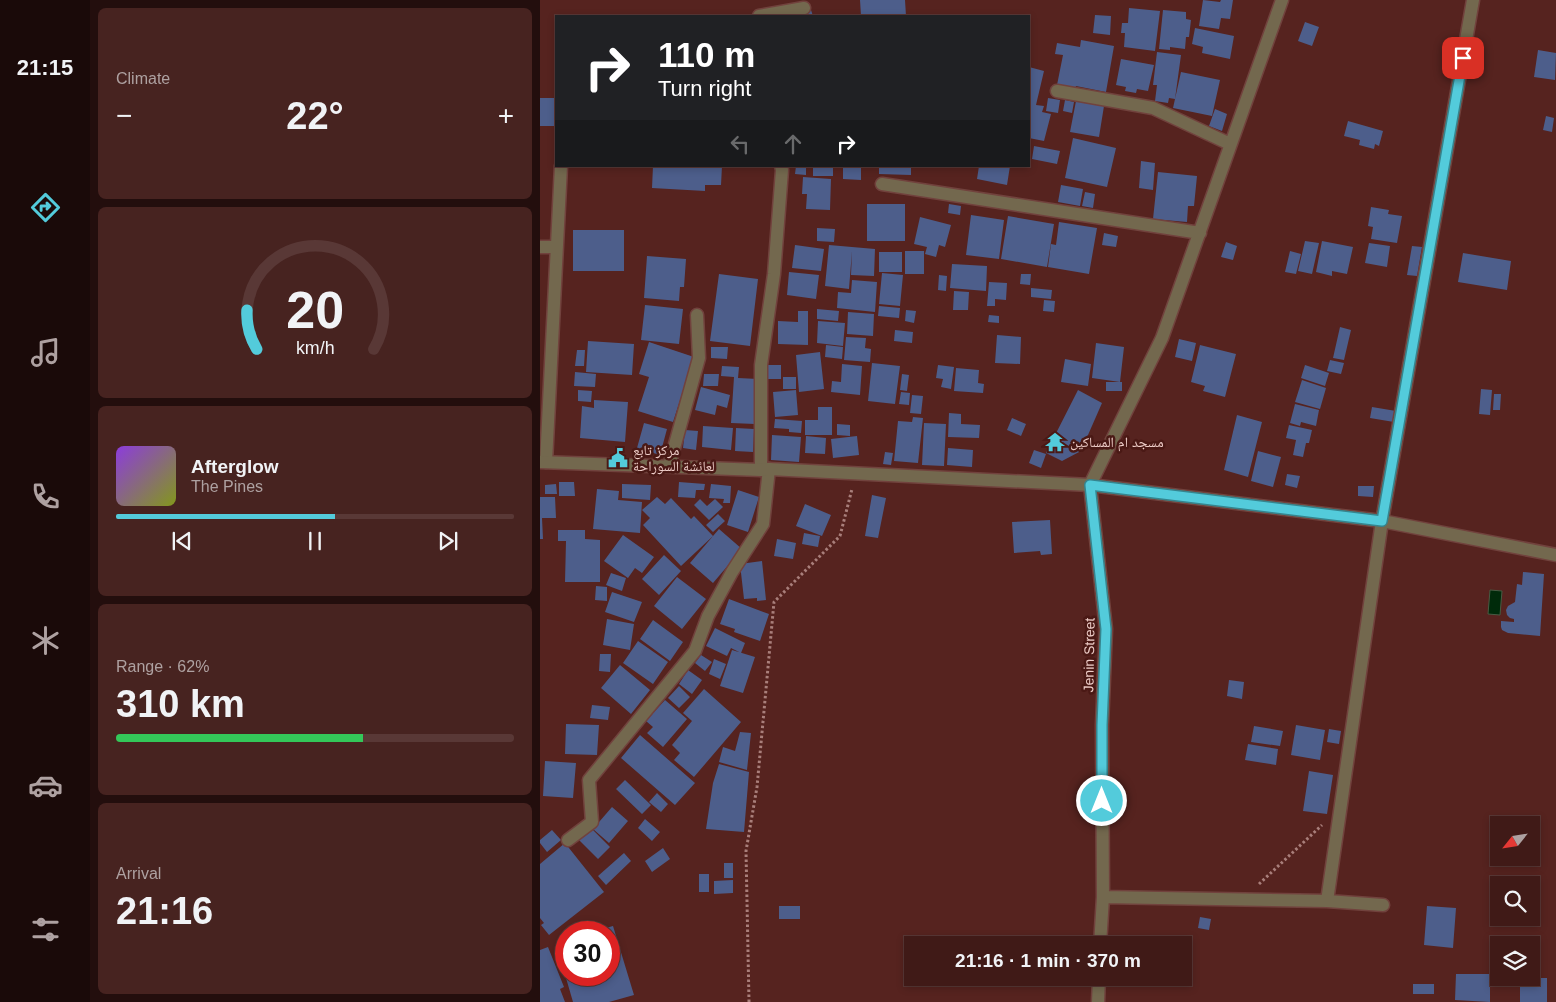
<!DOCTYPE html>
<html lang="en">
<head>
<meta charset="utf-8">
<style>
  body { margin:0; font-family:Helvetica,"Noto Naskh Arabic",sans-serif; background:#472320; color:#f1f3f6; height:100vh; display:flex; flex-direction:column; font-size:19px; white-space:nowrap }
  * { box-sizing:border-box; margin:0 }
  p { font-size:16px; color:#aea1a1 }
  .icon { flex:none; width:28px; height:28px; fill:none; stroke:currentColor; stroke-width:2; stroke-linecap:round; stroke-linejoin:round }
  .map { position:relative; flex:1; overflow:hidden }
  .sheet { display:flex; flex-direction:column; gap:8px; padding:8px; background:#230e0d; width:450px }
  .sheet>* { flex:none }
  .banner { position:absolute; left:15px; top:15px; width:475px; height:152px; border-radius:0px; box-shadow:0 2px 8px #0003,0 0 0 1px #593836; background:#202124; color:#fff; overflow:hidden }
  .needle { width:32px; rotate:240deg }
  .controls { position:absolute; left:950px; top:816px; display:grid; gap:10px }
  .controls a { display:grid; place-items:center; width:50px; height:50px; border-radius:0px; background:#401a17; box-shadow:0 2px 8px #0003,0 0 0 1px #593836; font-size:25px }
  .speed { position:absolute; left:15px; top:921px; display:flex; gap:10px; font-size:25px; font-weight:700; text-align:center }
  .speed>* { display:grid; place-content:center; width:65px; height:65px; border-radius:50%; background:#401a17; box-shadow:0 2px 8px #0003,0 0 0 1px #593836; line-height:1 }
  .speed .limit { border:8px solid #d22; background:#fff; color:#111 }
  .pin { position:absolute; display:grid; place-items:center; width:42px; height:42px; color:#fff; margin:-21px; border-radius:10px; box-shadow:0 2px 8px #0006 }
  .me { position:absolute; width:55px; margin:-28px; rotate:0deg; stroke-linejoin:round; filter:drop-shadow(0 0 4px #0008) }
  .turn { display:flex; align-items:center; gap:18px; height:105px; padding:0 20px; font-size:22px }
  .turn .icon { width:65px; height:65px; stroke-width:2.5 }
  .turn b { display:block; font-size:35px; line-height:42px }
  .lanes { display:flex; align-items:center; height:48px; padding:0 20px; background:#0003; justify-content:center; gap:25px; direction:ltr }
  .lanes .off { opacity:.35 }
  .big { font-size:38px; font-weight:600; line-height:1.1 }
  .sheet .widget { flex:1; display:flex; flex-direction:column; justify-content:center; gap:8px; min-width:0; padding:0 18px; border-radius:8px; background:#472320 }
  .sheet .dial { align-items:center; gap:0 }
  .dial svg { height:130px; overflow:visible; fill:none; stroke:#593836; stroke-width:7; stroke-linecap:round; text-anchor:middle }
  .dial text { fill:#f1f3f6; stroke:none }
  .song { display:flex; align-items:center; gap:15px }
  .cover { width:60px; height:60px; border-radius:8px; background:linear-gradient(135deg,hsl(270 70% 55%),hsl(70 70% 35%)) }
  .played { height:5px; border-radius:2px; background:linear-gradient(90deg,#53cbdb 55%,#593836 55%) }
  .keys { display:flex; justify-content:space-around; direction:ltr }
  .heat { display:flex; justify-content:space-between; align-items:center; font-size:28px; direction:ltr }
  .charge { height:8px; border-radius:4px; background:linear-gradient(90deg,#34c759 62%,#593836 0) }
  .trip { position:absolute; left:364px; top:936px; width:288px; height:50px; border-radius:0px; background:#401a17; box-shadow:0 2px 8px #0003,0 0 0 1px #593836; font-weight:600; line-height:50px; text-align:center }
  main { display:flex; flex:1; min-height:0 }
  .menu { display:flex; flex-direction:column; width:90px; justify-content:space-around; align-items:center; background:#1a0a09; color:#aea1a1 }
  .menu .icon { width:35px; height:35px }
  .menu .current { color:#53cbdb }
  .menu b { font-size:22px; color:#f1f3f6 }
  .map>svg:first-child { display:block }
  .water { fill:#002a0a; stroke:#475b43 }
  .building { fill:#4d5e8b }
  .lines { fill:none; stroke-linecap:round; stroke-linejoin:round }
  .minor-casing { stroke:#71423d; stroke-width:15 }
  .tertiary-casing { stroke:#71423d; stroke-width:15 }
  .path { stroke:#a97f7b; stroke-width:3; stroke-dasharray:2.5 2.5; stroke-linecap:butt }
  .minor { stroke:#73684e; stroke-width:12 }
  .tertiary { stroke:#73684e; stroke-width:12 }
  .route-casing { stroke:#36848e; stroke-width:12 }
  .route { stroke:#53cbdb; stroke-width:9 }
  .labels { text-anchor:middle; stroke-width:5; stroke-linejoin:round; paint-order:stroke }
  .poi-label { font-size:14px; fill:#eecdc8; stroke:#4a1915; text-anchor:start }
  .street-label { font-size:14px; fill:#eecdc8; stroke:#4a1915 }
</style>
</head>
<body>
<main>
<nav class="menu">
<b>21:15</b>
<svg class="icon current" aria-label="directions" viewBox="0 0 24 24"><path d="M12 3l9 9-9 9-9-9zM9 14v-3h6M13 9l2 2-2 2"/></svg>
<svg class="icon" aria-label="music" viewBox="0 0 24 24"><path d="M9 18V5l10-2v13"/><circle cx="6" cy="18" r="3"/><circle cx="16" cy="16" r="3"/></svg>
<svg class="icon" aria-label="phone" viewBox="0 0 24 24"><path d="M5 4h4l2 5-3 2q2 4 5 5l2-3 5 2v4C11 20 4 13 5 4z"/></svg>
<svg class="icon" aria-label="climate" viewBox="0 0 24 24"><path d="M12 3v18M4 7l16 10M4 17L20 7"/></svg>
<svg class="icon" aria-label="car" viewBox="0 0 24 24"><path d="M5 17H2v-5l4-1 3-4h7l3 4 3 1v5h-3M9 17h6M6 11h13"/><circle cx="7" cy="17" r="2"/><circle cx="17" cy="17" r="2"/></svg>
<svg class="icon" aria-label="filters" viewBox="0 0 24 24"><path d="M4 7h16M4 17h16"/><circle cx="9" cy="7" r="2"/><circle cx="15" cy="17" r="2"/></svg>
</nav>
<section class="sheet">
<div class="widget"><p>Climate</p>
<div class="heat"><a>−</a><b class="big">22°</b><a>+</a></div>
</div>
<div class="widget dial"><svg viewBox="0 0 100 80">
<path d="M14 69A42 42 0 1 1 86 69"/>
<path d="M14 69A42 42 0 0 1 8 45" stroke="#53cbdb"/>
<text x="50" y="56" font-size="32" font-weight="700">20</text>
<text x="50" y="72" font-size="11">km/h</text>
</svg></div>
<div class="widget">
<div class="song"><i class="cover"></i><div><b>Afterglow</b><p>The Pines</p></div></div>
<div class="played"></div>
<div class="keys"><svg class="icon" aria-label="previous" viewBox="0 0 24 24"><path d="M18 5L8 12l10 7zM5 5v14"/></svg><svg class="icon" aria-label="pause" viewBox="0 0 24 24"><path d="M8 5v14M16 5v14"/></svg><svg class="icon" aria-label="next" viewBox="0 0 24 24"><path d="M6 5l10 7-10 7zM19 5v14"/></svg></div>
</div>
<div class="widget"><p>Range · 62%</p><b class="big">310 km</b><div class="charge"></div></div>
<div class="widget"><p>Arrival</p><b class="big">21:16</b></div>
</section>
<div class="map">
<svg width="1016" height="1002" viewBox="0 0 1016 1002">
  <rect width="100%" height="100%" fill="#56231f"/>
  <path class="water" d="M950,590L962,591L960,615L948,614Z"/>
  <path class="building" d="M320,0H365L366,16H321Z
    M663,0L680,2L681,0H693L690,19L681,18L679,29L659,26Z
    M589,8L620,11L615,51L584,47L585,33H581L582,23H588Z
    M271,10L273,16H252Z
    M623,10L646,12V19L651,20L649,37H646L645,49L630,47V50L619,49Z
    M555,15L571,16L570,35L553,33Z
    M765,22L779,27L772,46L758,41Z
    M655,28L694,36L690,59L662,53L663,47L652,44Z
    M541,40L574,46L566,92L536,86L535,89L517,85L523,55L515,54L517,43L540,47Z
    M998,50L1016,53L1015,80L994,77Z
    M617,52L641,55L635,99L629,98L628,103L615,101L617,85H613Z
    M581,59L614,65L608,91L597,89L596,93L585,91L586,87L576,85Z
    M489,67L504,71L496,105L504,106L502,112L511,114L504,141L489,138Z
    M641,72L680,80L672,116L633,108Z
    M0,98H16V126H0Z
    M508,98L520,100L518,113L506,111Z
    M525,100L534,102L532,113L523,111Z
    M536,101L564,106L559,137L530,132Z
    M675,109L687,114L682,131L669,126Z
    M1006,116L1014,118L1012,132L1003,130Z
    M808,121L843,131L839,146L835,144L834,149L819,145L820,140L804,136Z
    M533,138L576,148L567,187L525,178Z
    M494,146L520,151L517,164L492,159Z
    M601,161L615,163L613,190L599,188Z
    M113,166H182L181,185H165V191L112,188Z
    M256,166H266V175L255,174Z
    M273,166H293V176H273Z
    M339,166H371V175L339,174Z
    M439,166H470L467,185L437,179Z
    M303,167L321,168V180L303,179Z
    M618,172L657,176L654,206H648L647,222L613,219Z
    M263,177L291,179L290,210L266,209L267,194H262Z
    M521,185L543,189L540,206L518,202Z
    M545,192L555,194L553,208L542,206Z
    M327,204H365V241H327Z
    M409,204L421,206L420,215L408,213Z
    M831,207L849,210L848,214L862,216L857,243L831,239L833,227L828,226Z
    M431,215L464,220L459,259L426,255Z
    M468,216L514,224L507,267L461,259Z
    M380,217L411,225L405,247L399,245L396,257L385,254L387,247L374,244Z
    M519,222L557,228L549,274L508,267L511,244L516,245Z
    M277,228L295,229L294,242L277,241Z
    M33,230H84V271H33Z
    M564,233L578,236L576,247L562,245Z
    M765,241L779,243L772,274L758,271Z
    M782,241L813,247L807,274L792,271V276L776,272Z
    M686,242L697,246L693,260L681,257Z
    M829,243L850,246L847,267L825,263Z
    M255,245L284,249L281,271L252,268Z
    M289,245L335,249L334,276L311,275L312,251L309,289L285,286Z
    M872,246L882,247L877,276L867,275Z
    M365,251H384V274H365Z
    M750,251L761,254L756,274L745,272Z
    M339,252H362V272H339Z
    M923,253L971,261L967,290L918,282Z
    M107,256L146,259L144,287H140L139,301L104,298Z
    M412,264L447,266L446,291L410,288Z
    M249,272L279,275L276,299L247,295Z
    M342,273L363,275L360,306L339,304Z
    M179,274L218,279L210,346L170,341Z
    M481,274H491L490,285L480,284Z
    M399,275L407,276L406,291L398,290Z
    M312,280L337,282L335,312L297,308L298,292L311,293Z
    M449,282L467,283L466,300L455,299V306H447Z
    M491,288L512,290L511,299L491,297Z
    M414,291L429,292L428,310H413Z
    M504,300L515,301L514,312L503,311Z
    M105,305L143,309L139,344L101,340Z
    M339,306L360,308L359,318L338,316Z
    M277,309L299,311L298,321L277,319Z
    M366,310L376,311L374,323L365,321Z
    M258,311H268V345L238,344V321L258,322Z
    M308,312L334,314L333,336L307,334Z
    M449,315L459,316V323L448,322Z
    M278,321L305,323L303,346L277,343Z
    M800,327L811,330L804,360L793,358Z
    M355,330L373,332L372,343L354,341Z
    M457,335L481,337L480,364L455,363Z
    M306,337L326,338L325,348L331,349L330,362L304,360Z
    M639,339L656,343L652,361L635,357Z
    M48,341L94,344L92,375L46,372Z
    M109,342L154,357L133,422L98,411L109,377L99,374Z
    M556,343L584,347L580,382L552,378Z
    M286,345L303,347L302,359L285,357Z
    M660,345L696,354L685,397L663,391L665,386L651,382Z
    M171,347H188L187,359L171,358Z
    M37,350H45L44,366H35Z
    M280,352L284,389L259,392L256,355Z
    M525,359L551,364L548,386L521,382Z
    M790,360L804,363L801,374L787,371Z
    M332,363L360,366L355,404L328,401Z
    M302,364L322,366L320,395L291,392L292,381L301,382Z
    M228,365H241V379H228Z
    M398,365L414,367L411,389L401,387L403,379L396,378Z
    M765,365L789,373L785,386L761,378Z
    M182,366L199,367L198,378L218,379L215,424L191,423L194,377L181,376Z
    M416,368L439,370L438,383L444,384L443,393L414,391Z
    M35,372L56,374L55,387L34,386Z
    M164,374H179L178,386H163Z
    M362,374L369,375L367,391L360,390Z
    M243,377H256V389H243Z
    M762,380L786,388L780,409L755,402Z
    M566,382H582V391H566Z
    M161,387L190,395L187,408L177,405L175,415L155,410Z
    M941,389L952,390L950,415L939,414Z
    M38,390L52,391L51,402L38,401Z
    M256,390L258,415L235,417L233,392Z
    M538,390L562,403L541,451L522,461L506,453Z
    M361,392L370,393L369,405L359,404Z
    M954,394H961L960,410H953Z
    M372,395L383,396L381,414L370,413Z
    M54,400L88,402L85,442L40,438L42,406L54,408Z
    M755,404L779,410L776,426L761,422L760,426L750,423Z
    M278,407H292V435H265V420H278Z
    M832,407L856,411L854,422L830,418Z
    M409,413L421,414V424L440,425L439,438L408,437Z
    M697,415L722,422L708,477L684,470Z
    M373,417L383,418L378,463L354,461L358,421L372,422Z
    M472,418L486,424L481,436L467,430Z
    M235,419L262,421L261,433L249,432V429L234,428Z
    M104,423L127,429L120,455L97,448Z
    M384,423L406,424L404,466L382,465Z
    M297,424L310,425V436L297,435Z
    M749,425L772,430L769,443H766L763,457L753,455L756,440L746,438Z
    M163,426L193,428L191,450L162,447Z
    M196,428L214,429L213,452L195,451Z
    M145,430L158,431L156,450L143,448Z
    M232,435L261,437L259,462L231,460Z
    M266,436L286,438L285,454L265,453Z
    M317,436L319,455L293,458L291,439Z
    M408,448L433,450L432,467L407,465Z
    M494,450L506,454L501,468L489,463Z
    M718,451L741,457L733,487L711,481Z
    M345,452L353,453L351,465L343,464Z
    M747,474L760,476L757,488L745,485Z
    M19,482H34L35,496H19Z
    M139,482L165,484L164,490H156L155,498L138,497Z
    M16,484L17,494H5V485Z
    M82,484L111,485L110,500L82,498Z
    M171,484L191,486L190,503H183L184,499L169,498Z
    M818,486H834L833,497L818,496Z
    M57,489L79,491L78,500L102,502L100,533L53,529Z
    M198,490L219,497L208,532L187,525Z
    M332,495L346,498L338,538L325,536Z
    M0,497H15L16,518H2L3,539H0Z
    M117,497L125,504L131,498L151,519L154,516L173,536L141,566L103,525L110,518L102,510Z
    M160,499L167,506L175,499L183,507L169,520L154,505Z
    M265,504L291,515L282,536L256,526Z
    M178,514L185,521L173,532L166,525Z
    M510,520L512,554L501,555L500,551L474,553L472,522Z
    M179,529L202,549L173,583L150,563Z
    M18,530H45V539L60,540V582H25L26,541H18Z
    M264,533L280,536L278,547L262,544Z
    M83,535L114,557L102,573L95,568L88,578L64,561Z
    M237,539L256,543L253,559L234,556Z
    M124,555L141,571L119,595L102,579Z
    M222,561L226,600L217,601V598L204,599L200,564Z
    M983,572L1004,574L1000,636L968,633L962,630L961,627V621L974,622V619L970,618L967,615L966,610L968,606L975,602L977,584L982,585Z
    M71,573L86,578L82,591L66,585Z
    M137,577L166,599L142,629L114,606Z
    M56,586L67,587V601L55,600Z
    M72,592L102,602L94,622L65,612Z
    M189,599L229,614L220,641L194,632L195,629L180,624Z
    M67,619L94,624L90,650L63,645Z
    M113,620L143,642L130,661L100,639Z
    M175,628L205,643L201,653L191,648L187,656L166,646Z
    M98,641L128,662L113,684L83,663Z
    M192,650L215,657L203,693L180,686Z
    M60,654H71L70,672L59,671Z
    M161,655L172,662L165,671L155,663Z
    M174,659L186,664L180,679L169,674Z
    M80,665L110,690L91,714L61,688Z
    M148,670L162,680L152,694L139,684Z
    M689,680L704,682L702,699L687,696Z
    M139,686L150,697L139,708L128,698Z
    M164,689L201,722L154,777L134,760L140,753L132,745L152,721L143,713Z
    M125,700L147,719L123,747L107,733L113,727L106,721Z
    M52,705L70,707L68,720L50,718Z
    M26,724L59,725L57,755L25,754Z
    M756,725L785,730L780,760L751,755Z
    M714,726L743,731L740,746L711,742Z
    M789,729L801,731L799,744L787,742Z
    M200,732L211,733L207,770L179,762L183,747L195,751Z
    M100,735L155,783L135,805L81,758Z
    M708,744L738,749L736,765L705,760Z
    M5,761L36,763L33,798L3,796Z
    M179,764L209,772L204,832L166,829L173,783Z
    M769,771L793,775L787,814L763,811Z
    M85,780L111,805L102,814L76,789Z
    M117,793L128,804L121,812L109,802Z
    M72,807L88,821L69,843L53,829Z
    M105,819L120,832L112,841L98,828Z
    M51,828L70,847L58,859L39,840Z
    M12,830L21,840L7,852L0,843V840Z
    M25,843L64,892L9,935L1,925L4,923L0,918V864Z
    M123,848L130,859L112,872L105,861Z
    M84,853L91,861L66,885L58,876Z
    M184,863H193V878H184Z
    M159,874H169V892H159Z
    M193,880V893L174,894V881Z
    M239,906H260V919H239Z
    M887,906L916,908L913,948L884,945Z
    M660,917L671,919L669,930L658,928Z
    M73,926L94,995L69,1002H33L17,947L26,944V975H69V932H52Z
    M8,947L24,987L20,989L25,1002H0V950Z
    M916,974H950V1002L915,1000Z
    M980,978H1007V1002H980Z
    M873,984H894V994H873Z"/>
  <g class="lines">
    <defs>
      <path id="minor" d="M219,16L264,8
        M517,91L613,108L690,144
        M342,184L660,233
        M0,247H16
        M6,462L21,166
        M129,466L159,358L157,315
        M221,470V365L234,274L242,170L241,166
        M28,840L52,822L49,780L155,651L168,616L192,572L223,524L229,469
        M563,897L787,901L843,905
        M787,901L842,521L933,0
        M560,945L563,897L562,725L566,629L550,485L622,338L742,0
        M558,1002L559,978"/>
      <path id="tertiary" d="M0,462L221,470L229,469L550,485L842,521L1016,555"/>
    </defs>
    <use href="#minor" class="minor-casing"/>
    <use href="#tertiary" class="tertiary-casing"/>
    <path class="path" d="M719,884L782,825
      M209,1002L206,851L217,787L234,602L300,536L312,489"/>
    <use href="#minor" class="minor"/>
    <use href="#tertiary" class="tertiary"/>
  </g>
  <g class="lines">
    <defs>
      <path id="route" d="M562,801V725L566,629L550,485L842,521L923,58"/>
    </defs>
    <use href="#route" class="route-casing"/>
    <use href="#route" class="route"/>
  </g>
  <defs>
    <symbol id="temple-bare" viewBox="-9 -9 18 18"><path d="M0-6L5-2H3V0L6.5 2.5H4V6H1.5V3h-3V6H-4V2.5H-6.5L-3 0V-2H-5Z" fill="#53cbdb" stroke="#4a1915" stroke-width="2.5" paint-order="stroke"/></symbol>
    <symbol id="civic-bare" viewBox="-9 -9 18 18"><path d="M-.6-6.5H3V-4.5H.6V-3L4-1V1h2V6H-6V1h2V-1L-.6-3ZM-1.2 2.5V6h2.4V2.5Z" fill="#53cbdb" stroke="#4a1915" stroke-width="2.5" paint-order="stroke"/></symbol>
  </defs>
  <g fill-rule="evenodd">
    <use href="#temple-bare" x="501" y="428" width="28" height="28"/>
    <use href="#civic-bare" x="64" y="444" width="28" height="28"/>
  </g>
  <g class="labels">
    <g class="poi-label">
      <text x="530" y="447">مسجد ام المساكين</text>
      <text x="93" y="455">مركز تابع<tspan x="93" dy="16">لعائشة السوراحة</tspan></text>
    </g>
    <g class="street-label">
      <text transform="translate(549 655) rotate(-89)" y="5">Jenin Street</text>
    </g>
  </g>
</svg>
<div class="controls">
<a><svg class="needle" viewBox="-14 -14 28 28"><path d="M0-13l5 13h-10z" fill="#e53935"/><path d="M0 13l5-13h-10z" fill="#aea1a1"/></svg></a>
<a><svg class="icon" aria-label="search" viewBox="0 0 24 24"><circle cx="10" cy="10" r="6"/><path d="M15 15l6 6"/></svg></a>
<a><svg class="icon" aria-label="layers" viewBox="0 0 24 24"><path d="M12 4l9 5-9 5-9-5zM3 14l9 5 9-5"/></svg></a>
</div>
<div class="speed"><div class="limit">30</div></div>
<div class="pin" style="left:923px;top:58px;background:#d93025"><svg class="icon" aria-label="arrive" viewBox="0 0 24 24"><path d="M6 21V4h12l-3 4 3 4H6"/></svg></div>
<svg class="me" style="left:562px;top:801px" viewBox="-20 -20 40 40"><circle r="17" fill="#53cbdb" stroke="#fff" stroke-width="3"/><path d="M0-11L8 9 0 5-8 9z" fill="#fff"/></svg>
<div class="trip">21:16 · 1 min · 370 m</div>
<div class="banner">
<div class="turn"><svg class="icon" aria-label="right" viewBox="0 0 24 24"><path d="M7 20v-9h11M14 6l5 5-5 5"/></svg><div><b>110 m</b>Turn right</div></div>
<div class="lanes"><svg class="icon off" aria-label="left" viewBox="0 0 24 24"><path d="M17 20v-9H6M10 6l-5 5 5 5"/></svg><svg class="icon off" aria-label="ahead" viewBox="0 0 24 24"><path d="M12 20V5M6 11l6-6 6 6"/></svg><svg class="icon" aria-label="right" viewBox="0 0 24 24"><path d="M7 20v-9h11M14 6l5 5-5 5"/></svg></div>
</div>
</div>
</main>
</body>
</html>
